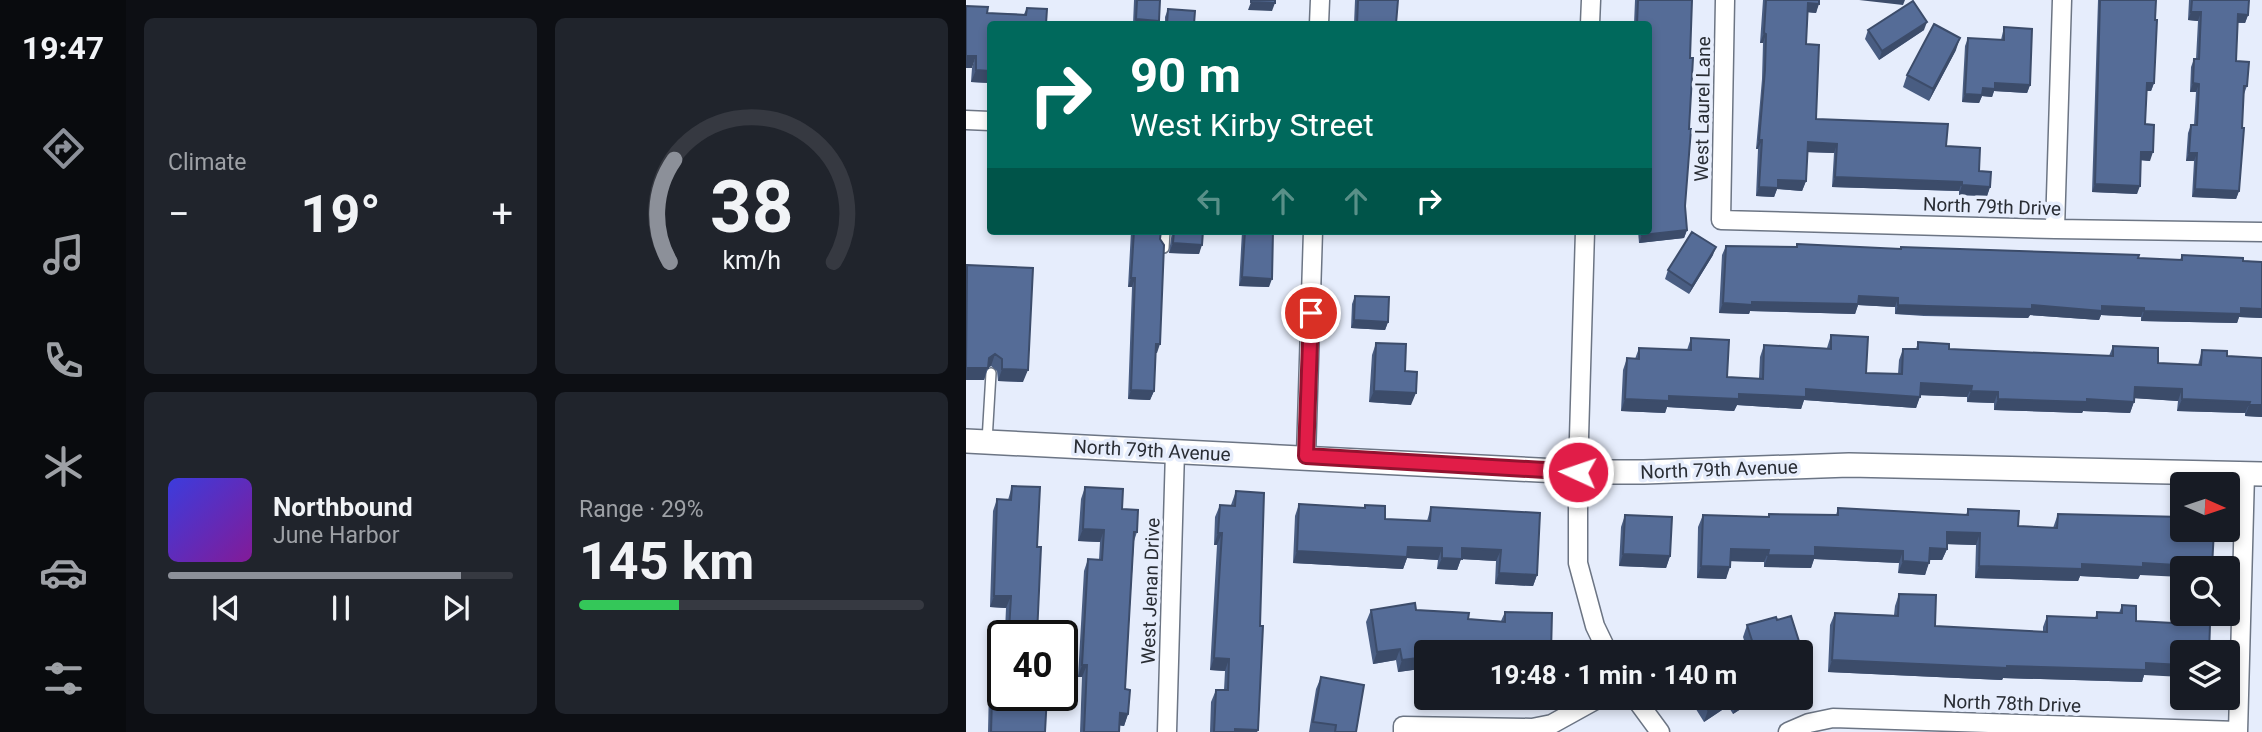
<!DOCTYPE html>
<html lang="en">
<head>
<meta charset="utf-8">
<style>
  body { margin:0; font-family:Roboto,sans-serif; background:#20242c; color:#f1f3f6; height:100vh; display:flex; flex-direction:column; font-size:26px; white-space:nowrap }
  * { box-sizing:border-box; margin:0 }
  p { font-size:23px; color:#9ea1a6 }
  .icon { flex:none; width:38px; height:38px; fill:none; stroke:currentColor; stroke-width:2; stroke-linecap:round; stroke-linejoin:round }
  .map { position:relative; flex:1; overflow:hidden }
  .sheet { display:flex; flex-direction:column; gap:18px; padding:18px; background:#0d0f14; width:840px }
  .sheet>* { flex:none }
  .banner { position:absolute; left:21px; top:21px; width:665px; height:214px; border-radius:7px; box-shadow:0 4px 10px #0003; background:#00695c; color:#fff; overflow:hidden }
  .needle { width:46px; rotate:93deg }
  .buttons { position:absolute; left:1204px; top:472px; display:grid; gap:14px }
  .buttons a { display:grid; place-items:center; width:70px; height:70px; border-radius:7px; background:#171b24; box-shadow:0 4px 10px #0003; font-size:35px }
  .speed { position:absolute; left:21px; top:620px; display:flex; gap:14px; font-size:35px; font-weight:700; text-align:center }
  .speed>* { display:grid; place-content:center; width:91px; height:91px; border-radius:50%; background:#171b24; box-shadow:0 4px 10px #0003; line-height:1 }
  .speed .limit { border:4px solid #111; border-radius:10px; background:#fff; color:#111 }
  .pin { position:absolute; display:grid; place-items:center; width:60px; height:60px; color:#fff; margin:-30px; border:4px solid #fff; border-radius:50%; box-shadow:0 2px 7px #0007 }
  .me { position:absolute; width:77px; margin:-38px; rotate:273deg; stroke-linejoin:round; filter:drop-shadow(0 0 5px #0008) }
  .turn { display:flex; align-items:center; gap:24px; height:147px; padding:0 28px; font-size:32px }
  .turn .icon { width:91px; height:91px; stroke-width:2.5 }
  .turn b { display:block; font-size:49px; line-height:60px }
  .lanes { display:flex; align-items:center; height:66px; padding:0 28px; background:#0003; justify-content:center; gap:35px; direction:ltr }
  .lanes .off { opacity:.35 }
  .big { font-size:52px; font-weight:700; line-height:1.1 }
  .sheet .tile { flex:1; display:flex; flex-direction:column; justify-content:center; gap:10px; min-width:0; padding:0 24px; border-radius:10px; background:#20242c }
  .sheet .dial { align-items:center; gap:0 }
  .dial svg { height:182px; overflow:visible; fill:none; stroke:#363941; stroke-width:7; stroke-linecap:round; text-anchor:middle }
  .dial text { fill:#f1f3f6; stroke:none }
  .song { display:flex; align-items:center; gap:21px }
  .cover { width:84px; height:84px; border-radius:10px; background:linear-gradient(135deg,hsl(240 70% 55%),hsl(290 70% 35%)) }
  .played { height:7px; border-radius:4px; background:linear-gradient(90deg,#8c9099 85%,#363941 85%) }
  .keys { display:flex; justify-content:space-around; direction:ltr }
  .heat { display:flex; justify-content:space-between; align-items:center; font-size:38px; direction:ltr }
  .charge { height:10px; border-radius:5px; background:linear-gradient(90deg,#34c759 29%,#363941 0) }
  .sheet .tiles { flex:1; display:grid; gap:18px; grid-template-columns:repeat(2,1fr) }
  .trip { position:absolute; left:448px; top:640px; width:399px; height:70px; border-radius:7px; background:#171b24; box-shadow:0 4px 10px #0003; font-weight:700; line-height:70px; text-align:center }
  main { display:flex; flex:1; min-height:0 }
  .tabs { display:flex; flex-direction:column; width:126px; justify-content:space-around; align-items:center; background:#090b0e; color:#9ea1a6 }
  .tabs .icon { width:49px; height:49px }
  .tabs .on { color:#8c9099 }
  .tabs b { font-size:32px; color:#f1f3f6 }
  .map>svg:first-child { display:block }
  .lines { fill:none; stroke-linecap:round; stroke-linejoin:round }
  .service-casing { stroke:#6c7584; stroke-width:12 }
  .minor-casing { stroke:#6c7584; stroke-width:21 }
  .tertiary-casing { stroke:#6c7584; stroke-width:26 }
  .service { stroke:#fff; stroke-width:9 }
  .minor { stroke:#fff; stroke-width:18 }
  .tertiary { stroke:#fff; stroke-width:23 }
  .wall { fill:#495d82 }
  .shaded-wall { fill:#3c4c6a }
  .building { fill:#556c97; stroke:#3c4c6a; stroke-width:2 }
  .route-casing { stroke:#92132f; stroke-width:18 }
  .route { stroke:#e11d48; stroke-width:12 }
  .labels { text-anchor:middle; stroke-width:7; stroke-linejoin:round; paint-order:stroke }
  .street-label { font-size:19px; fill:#292d34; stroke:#e6edfc }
</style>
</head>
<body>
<main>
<nav class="tabs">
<b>19:47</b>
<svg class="icon on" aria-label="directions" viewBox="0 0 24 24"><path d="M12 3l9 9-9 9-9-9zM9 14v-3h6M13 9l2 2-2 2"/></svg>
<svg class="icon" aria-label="music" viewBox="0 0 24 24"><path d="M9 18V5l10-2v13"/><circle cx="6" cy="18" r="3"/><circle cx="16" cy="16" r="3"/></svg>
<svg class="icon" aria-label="phone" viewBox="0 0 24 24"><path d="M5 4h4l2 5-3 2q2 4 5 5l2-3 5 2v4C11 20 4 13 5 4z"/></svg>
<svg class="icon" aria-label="climate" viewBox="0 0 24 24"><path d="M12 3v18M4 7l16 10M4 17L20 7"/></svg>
<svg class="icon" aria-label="car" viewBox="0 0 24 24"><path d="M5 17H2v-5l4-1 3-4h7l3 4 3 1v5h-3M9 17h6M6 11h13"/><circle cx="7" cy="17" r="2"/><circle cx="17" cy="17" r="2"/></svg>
<svg class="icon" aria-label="filters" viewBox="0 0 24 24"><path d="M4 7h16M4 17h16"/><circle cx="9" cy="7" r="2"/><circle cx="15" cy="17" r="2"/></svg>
</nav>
<section class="sheet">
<div class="tiles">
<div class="tile"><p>Climate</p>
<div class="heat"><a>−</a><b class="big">19°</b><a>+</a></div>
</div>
<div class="tile dial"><svg viewBox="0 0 100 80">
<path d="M14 69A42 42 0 1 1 86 69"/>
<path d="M14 69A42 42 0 0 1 16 24" stroke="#8c9099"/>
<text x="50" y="56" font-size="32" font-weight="700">38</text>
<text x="50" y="72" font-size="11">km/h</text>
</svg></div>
<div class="tile">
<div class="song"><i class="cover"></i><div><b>Northbound</b><p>June Harbor</p></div></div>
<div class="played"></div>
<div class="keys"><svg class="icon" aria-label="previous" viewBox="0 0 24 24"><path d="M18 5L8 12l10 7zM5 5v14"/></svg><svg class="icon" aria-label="pause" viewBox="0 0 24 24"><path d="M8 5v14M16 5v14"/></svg><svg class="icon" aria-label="next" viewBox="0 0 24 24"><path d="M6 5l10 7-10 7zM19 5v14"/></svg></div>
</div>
<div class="tile"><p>Range · 29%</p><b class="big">145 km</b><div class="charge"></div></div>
</div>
</section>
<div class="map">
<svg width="1296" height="732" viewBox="0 0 1296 732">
  <rect width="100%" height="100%" fill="#e6edfc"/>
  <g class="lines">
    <defs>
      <path id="service" d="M198,248L199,231
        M21,441L25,373"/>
      <path id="minor" d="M759,0L755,220L1089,229L1296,232
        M353,24L354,0
        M624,24L625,0
        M0,120L24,121
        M1089,229L1096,0
        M619,231L612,472V563L629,626L642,653
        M340,456L347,231
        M669,698L694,732
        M201,732L209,451
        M437,732V726L566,728L586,724L633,698
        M822,732L843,723L867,718L1272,731
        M1272,732L1279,474"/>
      <path id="tertiary" d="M0,441L612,472H678L883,465L1296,474"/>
    </defs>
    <use href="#service" class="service-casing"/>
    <use href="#minor" class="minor-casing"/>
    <use href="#tertiary" class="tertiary-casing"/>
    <use href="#service" class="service"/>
    <use href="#minor" class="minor"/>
    <use href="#tertiary" class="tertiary"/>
  </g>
  <path class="wall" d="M168,0H194L193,21L192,24H167Z
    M389,0H432L430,24H388Z
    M669,0H726L719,206L721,230L718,238L673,243L672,231H682V24H668Z
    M797,0H853L850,13L842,12L840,44L850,119L980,146L1013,171L1024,187L1021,196L993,195V191L866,187L868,153L841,152L840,181L836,191L811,189L808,197L790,196L792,149H790L796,79L797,43H794Z
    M1132,0H1190L1188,83L1185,91H1181L1179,124L1184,161L1175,160L1171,194L1126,192Z
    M1223,0H1283L1282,15L1279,23H1272L1270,61L1281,86L1278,94H1277L1273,191L1270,199L1226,197L1228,161H1220L1222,133L1225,125H1228L1230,92H1224L1225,67L1228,59H1230L1232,21L1222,20Z
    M61,8L81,9L24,83L5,82L6,68L21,13L58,14Z
    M202,9L228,24H199V17Z
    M1038,27L1064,85L1061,93L1028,91L1026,97L1016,96L1013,103L996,102L999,46L1002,38L1035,40Z
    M902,30H958L913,60L899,39Z
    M990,50L963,101L937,87L941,75Z
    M165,231H195L191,353H190L188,391L184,400L162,399L166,287H162Z
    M206,231H237L233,254L203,253Z
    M276,231H307L303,287L273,286Z
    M831,244L934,249L1214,260L1216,255L1296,262V318L1273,317L1271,323L1175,321V317L1135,315L1133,320L1064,315L1062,318L958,316L929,314V307L892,305L889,314L784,311L783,314L753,313L756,255L760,246L830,247Z
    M747,255L723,294L699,279L702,270Z
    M1,265L57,382L32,381L31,371L25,366L22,368L18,380H0V267Z
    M389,296L422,322L419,330L385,328L386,304Z
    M865,335L900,373L932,374L933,360L937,349H950L952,342L983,349L1143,356L1147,346L1192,363L1232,365L1236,350L1261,356L1296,358V417L1279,416V413L1211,411L1212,401L1169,398L1164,413L1117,411L1116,413L1028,410V403L1001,402V397L954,395L950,408L838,400L835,409L771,405L768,411L701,407L699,413L655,411L657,370L661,358L669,359L673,348L721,350L725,338L761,377L793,378L794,357L798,345L861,348Z
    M410,343L439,371L445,405L403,402L406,355Z
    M46,486L71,547V635H37L79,732H22L24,641L28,630L39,631L40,608L24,607L27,511L31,499L42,500Z
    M119,487L156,509L171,532L168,541L159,689L162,714L158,726L153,725V732H114L116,677H112L118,571L122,559L133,560L134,542L112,541L115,499Z
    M270,491L294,626L292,730L291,732H244L245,702L250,690H258L259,671L244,670L251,545H248L249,517L254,505H265Z
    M333,504L398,508L399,505L419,519L461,521L465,507L571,575L567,586L529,584L530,561L495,559L491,570L471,569L472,560L441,558L437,569L327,563L329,516Z
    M872,508L1000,515L1002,509L1052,526L1087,528L1092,514L1246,567L1245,569H1216L1174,575L1172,579L1114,576L1112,581L1009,578L1010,545L981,544V549L976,560H963L959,575L932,573L933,563L848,559L845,568L798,567V562L764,561L760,579L731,578L732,527L737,515L802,517L803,514L870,515Z
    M659,515L704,556L700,568L653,566L655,527Z
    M933,594L969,626L1077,632V627L1081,616L1129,618L1131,612L1153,613L1156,605L1170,621L1178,675L1176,682L1037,678L1036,680L862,672L864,625L869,613L928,615L929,606Z
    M405,610H450L502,619L535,621L539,612L586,613L460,653V669H454L432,672L430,660L407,664L400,622Z
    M825,616L838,657L835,665V653H782L777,637L781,625L810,617L811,620Z
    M355,677L390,732H343L350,689Z
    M723,698H784L781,705L767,714L762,706L738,722Z"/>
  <path class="shaded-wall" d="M893,0H939L937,5Z
    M285,2L309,3L306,11L282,10Z
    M842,3L853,4L850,13L839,12Z
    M1225,12H1235L1232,21L1222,20Z
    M1272,14L1282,15L1279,23L1269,22Z
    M170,19L193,21L192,24H168Z
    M961,22L958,30L913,60L916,51Z
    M798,33L800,34L797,43H794Z
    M994,38L990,50L963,101L967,89Z
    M0,56H10L6,68H0Z
    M10,70L24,71V83L5,82Z
    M1029,83L1064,85L1061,93L1028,91L1026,97L1016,96L1013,103L996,102L999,94Z
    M1181,83H1188L1185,91H1178Z
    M1227,83L1233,84L1230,92H1224Z
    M793,140H796L792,149H790Z
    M842,142L871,144L868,153L838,152Z
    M1175,152H1187L1184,161L1172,160Z
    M1223,153H1231L1228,161H1220Z
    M869,177L996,182L993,191L866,187Z
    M812,180L840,181L836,191L811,189L808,197L790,196L793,187Z
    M1129,184L1174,186L1171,194L1126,192Z
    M996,185L1024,187L1021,196L993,195Z
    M1229,189L1273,191L1270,199L1226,197Z
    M721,230L718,238L673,243L676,235Z
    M207,243L236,245L233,254L203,253Z
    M750,247L747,255L723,294L726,286Z
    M276,277L306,279L303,287L273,286Z
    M165,278H169L166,287H162Z
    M893,296L932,298L929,307L892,305L889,314L784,311L783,314L753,313L757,303Z
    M932,305L1136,306L1178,308L1175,317L1135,315L1133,320L1064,315L1062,318L929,314Z
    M1275,308L1296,309V318L1273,317L1271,323L1175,321L1178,311Z
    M388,320L422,322L419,330L385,328Z
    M190,344H194L191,353H187Z
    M29,354L25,366L21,368L18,380H0V368Z
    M36,369L62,370L57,382L32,381Z
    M955,383L1006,386L1001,397L951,395Z
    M1169,387L1216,389L1212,401L1165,398Z
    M840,389L954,397L950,408L838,400L835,409L771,405L768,411L701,407L699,413L655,411L659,399L703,396L773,394Z
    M165,390L188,391L184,400L162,399Z
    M408,391L450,393L445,405L403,402Z
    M1005,391L1032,392L1028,403L1001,402Z
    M1032,399H1121L1168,402L1164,413L1117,411L1116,413L1028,410Z
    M1216,399L1284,402L1279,413L1211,411Z
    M1283,405H1296V417L1279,416Z
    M117,529L138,530L134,542L112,541Z
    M981,532L1014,533L1010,545L977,544Z
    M252,533H256L251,545H248Z
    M442,547L476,548L472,560L441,558L437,569L327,563L331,551Z
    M849,547L937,551L933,563L848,559L845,568L798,567L802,555Z
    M496,548L535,550L530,561L495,559L491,570L471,569L476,558Z
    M964,548L981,549L976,560H959Z
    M765,549L803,550L798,562L760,561Z
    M657,554L704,556L700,568L653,566Z
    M937,561L963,563L959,575L932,573Z
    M1177,563L1246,567L1245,569H1216V577L1174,575L1172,579L1114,576L1112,581L1009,578L1013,566L1116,564Z
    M735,566L764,567L760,579L731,578Z
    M533,573L571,575L567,586L529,584Z
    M28,596H45L40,608L24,607Z
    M434,649L430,660L407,664L411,652Z
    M460,657V669H454L432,672L436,660Z
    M248,658L263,659L259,671L244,670Z
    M866,660L1041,666L1180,663L1216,665V677L1178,675L1176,682L1037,678L1036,680L862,672Z
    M116,665H121L116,677H112Z
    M760,698H765L762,706L738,722L742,710Z
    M777,698H784L781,705L767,714L771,702Z
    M154,713L162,714L158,726L150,725Z
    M269,729L292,730L291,732H268Z"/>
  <path class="building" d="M171,0H194L193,21L170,19Z
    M285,0H309V3L285,2Z
    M392,0H432L430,24H391Z
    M672,0H726L724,58H727L723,129H725L719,206L721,230L676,235V231H682V24H671Z
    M800,0H853V4L842,3L840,44L853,45L850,119L982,124L980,146L1014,148L1013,171L1025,172L1024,187L996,185V182L869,177L871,144L842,142L840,181L812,180V188L793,187L796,140H793L799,70L800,34L798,33Z
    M1134,0H1190L1189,20H1191L1188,83H1181L1179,124L1188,125L1187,152H1175L1174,186L1129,184Z
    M1226,0H1283L1282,15L1272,14L1270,61L1283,62L1281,86H1278L1276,128H1278L1273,191L1229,189L1231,153H1223L1225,125H1231L1233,84L1227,83L1228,59H1233L1235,12H1225Z
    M947,1L961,22L916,51L902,30Z
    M0,6L22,7L21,13L60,15L61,8L81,9L80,24H24V71L10,70V56H0Z
    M202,9L229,11L228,24H201Z
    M968,24L994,38L967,89L941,75Z
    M1038,27L1066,29L1064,85L1029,83V89L1017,88L1016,95L999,94L1002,38L1038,40Z
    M168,231H195L194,239L198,245L194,344H190L188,391L165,390L169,278H165Z
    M208,231H237L236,245L207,243Z
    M279,231H307L306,279L276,277Z
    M726,232L750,247L726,286L702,270Z
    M831,244L935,249V247L1173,255L1172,258L1216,260V255L1277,258V261L1296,262V309L1275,308V314L1178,311V308L1136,306V311L1066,305V309L961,306L932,305V298L893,296L892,304L786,302V305L757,303L760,246L831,247Z
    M1,265L67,268L62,370L36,369V359L29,354L23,358L22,368H0Z
    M389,296L423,297L422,322L388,320Z
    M865,335L902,337L900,373L936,374L937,349H952V342L983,344V349L1147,356V346L1192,348V363L1235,365L1236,350L1261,351V356L1296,358V405H1283L1284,402L1216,399V389L1169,387L1168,402L1121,399V402L1032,399V392L1005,391L1006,386L955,383L954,397L840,389V397L773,394V399L703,396V401L659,399L661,358L673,359V348L725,350V338L763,340L761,377L797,379L798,345L865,349Z
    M410,343L440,344L439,371L451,372L450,393L408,391Z
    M46,486L74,487L71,547H75L71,635H37V695H81L79,732H25L28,630L43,631L45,596H28L31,499L45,500Z
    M119,487L157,489L156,509L172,510L171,532H168L159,689L164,690L162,714L154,713L153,732H118L121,665H116L122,559L136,560L138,530L117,529Z
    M270,491L298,493L294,626H297L292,730L269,729V732H248L250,690H262L263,659L248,658L256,533H252L254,505L269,506Z
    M333,504L399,508V505L419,506V519L464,521L465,507L574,513L571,575L533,573L535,550L496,548V559L476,558V548L442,547L441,557L331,551Z
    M872,508L1002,515V509L1053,511L1052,526L1091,528L1092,514L1216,517V530H1248L1246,567L1177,563V567L1116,564V569L1013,566L1014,533L981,532V549L964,548L963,563L937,561V551L849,547V556L802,555L803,550L765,549L764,567L735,566L737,515L803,517V514L872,515Z
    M659,515L706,517L704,556L657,554Z
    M933,594L970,595L969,626L1081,632V616L1131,618V612L1156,613V605L1170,606V621L1244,625L1243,653H1216V665L1180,663V670L1041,666V668L866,660L869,613L932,616Z
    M449,603L450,610L503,613L502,619L539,622V612L586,613L585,653H460V657L436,660L434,649L411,652L405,610Z
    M825,616L838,657L835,658V653H790L781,625L810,617L811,620Z
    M757,649L760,653H751Z
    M355,677L398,685L390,732H369L370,725L347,722Z
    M735,698H760L742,710Z
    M768,698H777L771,702Z"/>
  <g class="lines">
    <defs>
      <path id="route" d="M345,313L340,456L612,472"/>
    </defs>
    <use href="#route" class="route-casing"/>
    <use href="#route" class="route"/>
  </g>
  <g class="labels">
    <g class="street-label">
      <text transform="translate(736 109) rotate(-89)" y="7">West Laurel Lane</text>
      <text transform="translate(1026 206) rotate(2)" y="7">North 79th Drive</text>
      <text transform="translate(186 450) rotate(3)" y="7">North 79th Avenue</text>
      <text transform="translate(753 469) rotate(-2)" y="7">North 79th Avenue</text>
      <text transform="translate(184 591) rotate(-88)" y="7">West Jenan Drive</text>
      <text transform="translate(1046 703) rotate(2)" y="7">North 78th Drive</text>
    </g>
  </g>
</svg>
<div class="buttons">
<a><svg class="needle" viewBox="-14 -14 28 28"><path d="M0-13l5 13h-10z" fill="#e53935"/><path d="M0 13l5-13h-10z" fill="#9ea1a6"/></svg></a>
<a><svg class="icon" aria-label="search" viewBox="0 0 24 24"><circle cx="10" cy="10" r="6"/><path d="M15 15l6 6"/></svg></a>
<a><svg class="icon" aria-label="layers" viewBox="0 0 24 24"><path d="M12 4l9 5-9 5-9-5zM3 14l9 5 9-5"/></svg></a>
</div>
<div class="speed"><div class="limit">40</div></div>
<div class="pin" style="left:345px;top:313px;background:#d93025"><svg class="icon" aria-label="arrive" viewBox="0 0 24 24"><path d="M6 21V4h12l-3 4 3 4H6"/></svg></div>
<svg class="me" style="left:612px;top:472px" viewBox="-20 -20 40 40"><circle r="17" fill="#e11d48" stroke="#fff" stroke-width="3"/><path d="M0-11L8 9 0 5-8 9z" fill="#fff"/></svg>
<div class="trip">19:48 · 1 min · 140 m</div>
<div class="banner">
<div class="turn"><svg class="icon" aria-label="right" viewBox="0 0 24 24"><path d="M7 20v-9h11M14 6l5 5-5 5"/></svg><div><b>90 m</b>West Kirby Street</div></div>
<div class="lanes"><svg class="icon off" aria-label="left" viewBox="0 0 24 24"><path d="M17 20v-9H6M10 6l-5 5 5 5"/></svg><svg class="icon off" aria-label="ahead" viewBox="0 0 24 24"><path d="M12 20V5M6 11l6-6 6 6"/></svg><svg class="icon off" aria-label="ahead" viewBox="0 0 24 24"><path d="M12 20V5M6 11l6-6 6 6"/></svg><svg class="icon" aria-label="right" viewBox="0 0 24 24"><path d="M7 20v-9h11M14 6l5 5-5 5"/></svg></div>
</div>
</div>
</main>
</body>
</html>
